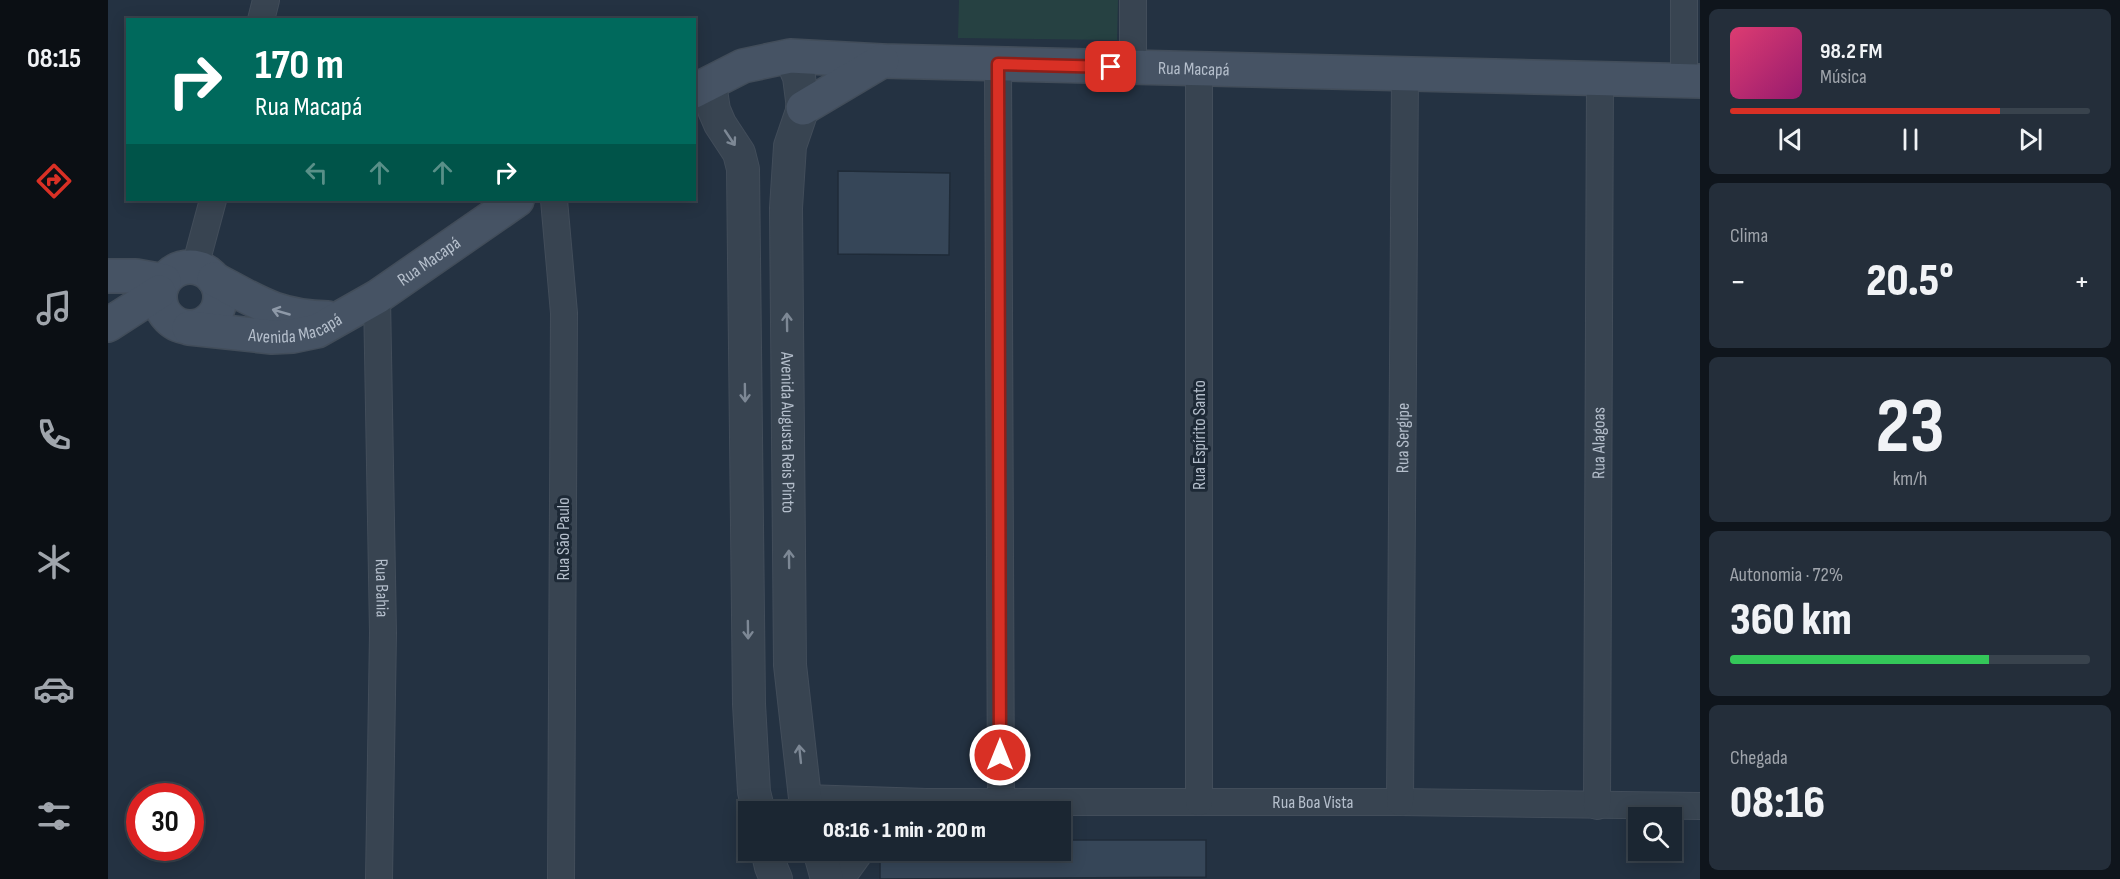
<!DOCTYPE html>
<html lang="pt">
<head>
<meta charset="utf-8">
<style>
  body { margin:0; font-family:"Sofia Sans Condensed",sans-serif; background:#242e3a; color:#f1f3f6; height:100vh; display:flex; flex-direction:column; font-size:22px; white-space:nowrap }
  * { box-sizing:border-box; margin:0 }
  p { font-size:20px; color:#a0a5ac }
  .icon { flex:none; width:33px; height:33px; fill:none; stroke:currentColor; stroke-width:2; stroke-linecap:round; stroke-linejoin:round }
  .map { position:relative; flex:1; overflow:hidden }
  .sheet { display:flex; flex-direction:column; gap:9px; padding:9px; background:#0f151c; width:420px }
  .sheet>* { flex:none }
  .hud { position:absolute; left:18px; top:18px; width:570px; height:183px; border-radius:0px; box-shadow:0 3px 15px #0003,0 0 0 2px #39434d; background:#00695c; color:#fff; overflow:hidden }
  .controls { position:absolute; left:1520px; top:807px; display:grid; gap:12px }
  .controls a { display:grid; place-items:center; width:54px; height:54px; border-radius:0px; background:#1b2632; box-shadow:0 3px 15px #0003,0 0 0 2px #39434d; font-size:30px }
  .speed { position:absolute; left:18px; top:783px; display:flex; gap:12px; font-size:30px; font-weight:700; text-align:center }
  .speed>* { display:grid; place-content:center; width:78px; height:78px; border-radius:50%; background:#1b2632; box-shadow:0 3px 15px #0003,0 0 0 2px #39434d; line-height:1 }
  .speed .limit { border:9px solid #d22; background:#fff; color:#111 }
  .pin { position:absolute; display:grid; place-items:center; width:51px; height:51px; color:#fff; margin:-26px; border-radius:12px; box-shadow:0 3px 9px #0006 }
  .me { position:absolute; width:66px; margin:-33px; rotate:0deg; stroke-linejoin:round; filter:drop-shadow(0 0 4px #0008) }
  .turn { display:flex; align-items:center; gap:21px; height:126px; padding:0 30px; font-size:27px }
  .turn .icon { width:78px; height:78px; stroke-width:2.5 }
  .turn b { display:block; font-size:42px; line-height:51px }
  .lanes { display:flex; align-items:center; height:57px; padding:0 30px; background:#0003; justify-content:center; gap:30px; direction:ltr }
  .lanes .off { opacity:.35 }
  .big { font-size:45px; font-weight:800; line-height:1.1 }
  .sheet .card { flex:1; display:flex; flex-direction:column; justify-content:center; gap:9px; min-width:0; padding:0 21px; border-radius:9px; background:#242e3a }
  .sheet .dial { align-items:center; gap:0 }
  .dial b { font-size:78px; line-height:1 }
  .song { display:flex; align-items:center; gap:18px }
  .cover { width:72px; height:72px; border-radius:9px; background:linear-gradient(135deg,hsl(340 70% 55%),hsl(320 70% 35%)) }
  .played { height:6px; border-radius:3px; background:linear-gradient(90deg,#d93025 75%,#39434d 75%) }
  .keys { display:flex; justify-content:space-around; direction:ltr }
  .heat { display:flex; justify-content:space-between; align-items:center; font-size:33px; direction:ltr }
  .charge { height:9px; border-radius:4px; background:linear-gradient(90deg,#34c759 72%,#39434d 0) }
  .trip { position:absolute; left:630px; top:801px; width:333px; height:60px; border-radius:0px; background:#1b2632; box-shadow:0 3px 15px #0003,0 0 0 2px #39434d; font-weight:800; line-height:60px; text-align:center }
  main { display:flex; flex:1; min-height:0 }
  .tabs { display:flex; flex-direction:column; width:108px; justify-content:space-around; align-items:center; background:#0b0f14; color:#a0a5ac }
  .tabs .icon { width:42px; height:42px }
  .tabs .selected { color:#d93025 }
  .tabs b { font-size:27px; color:#f1f3f6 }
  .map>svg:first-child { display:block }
  .pitch { fill:#264142 }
  .building { fill:#364658; stroke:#1f2b38; stroke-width:1.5 }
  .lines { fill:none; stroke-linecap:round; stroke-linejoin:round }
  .minor-casing { stroke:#424d5a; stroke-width:28 }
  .tertiary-casing { stroke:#424d5a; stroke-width:34 }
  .secondary-casing { stroke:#424d5a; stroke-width:36 }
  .minor { stroke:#384451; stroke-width:26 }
  .tertiary { stroke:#384451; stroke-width:32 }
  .secondary { stroke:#465364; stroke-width:33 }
  .oneway { stroke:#7d8895 }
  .oneway2 { stroke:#8e99a8 }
  .route-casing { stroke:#8d1f18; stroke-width:15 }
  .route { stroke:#d93025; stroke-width:10 }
  .labels { text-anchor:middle; stroke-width:6; stroke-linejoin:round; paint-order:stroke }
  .street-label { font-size:18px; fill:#b5bfcc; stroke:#1d2936 }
</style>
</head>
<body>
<main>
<nav class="tabs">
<b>08:15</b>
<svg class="icon selected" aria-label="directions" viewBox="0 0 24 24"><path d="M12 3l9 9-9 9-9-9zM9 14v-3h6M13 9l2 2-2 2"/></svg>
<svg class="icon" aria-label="music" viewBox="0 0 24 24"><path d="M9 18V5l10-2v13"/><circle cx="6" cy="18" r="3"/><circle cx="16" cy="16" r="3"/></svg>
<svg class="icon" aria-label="phone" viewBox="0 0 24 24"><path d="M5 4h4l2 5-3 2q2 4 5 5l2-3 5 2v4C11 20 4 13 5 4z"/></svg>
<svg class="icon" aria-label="climate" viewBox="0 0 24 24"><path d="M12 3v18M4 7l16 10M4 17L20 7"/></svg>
<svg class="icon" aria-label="car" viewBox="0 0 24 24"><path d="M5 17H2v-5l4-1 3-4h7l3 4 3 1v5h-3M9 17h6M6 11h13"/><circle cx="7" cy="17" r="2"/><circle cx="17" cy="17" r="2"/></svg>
<svg class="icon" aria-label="filters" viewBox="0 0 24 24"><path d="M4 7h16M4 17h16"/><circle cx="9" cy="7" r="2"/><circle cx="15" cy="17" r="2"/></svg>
</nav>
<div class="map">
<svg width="1592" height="879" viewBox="0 0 1592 879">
  <rect width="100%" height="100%" fill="#243242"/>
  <path class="pitch" d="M851,0H1010L1009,40L850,38Z"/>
  <path class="building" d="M730,171L842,173L841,255L730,254Z
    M952,840H1098V877L772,879V850H952Z"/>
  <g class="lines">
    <defs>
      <g id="minor">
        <path d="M153,20L158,0"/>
        <path d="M890,64L893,802"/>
        <path d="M1025,68V0"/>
        <path d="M1576,81V0"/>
        <path d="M446,200L456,313L453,879"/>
        <path d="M87,267L105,200"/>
        <path id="s1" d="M269,297L275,633L271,879"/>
        <path id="s2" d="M697,798L818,802H1292L1592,806"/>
        <path d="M1091,802V69"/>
        <path id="s3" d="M1292,802L1297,74"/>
        <path id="s4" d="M1489,806L1492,79"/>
        <path d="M733,879L754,850"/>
      </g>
      <g id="tertiary">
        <path id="s5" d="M682,56L691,77L695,108L682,146L678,208L682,665L697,798L701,812"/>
        <path d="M602,84L606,110L612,124L631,153L635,169L641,704L646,792L651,812"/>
        <path d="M659,850L663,867L668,879"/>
        <path d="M711,850L719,879"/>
      </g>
      <g id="secondary">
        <path id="s6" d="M586,91L635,66L682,56L774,61L1592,81"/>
        <path d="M695,108L774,61"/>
        <circle cx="82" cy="297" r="30"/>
        <path d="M0,276H28L56,281"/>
        <path d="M106,279C149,302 169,317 220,318"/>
        <path d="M0,325L51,292"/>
        <path id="s7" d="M81,328L164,337L185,336L209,331L269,297L409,200"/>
      </g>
    </defs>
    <use href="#minor" class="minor-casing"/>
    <use href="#tertiary" class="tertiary-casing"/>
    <use href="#secondary" class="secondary-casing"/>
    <use href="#minor" class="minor"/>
    <use href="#tertiary" class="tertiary"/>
    <use href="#secondary" class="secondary"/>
  </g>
  <defs><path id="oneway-shaft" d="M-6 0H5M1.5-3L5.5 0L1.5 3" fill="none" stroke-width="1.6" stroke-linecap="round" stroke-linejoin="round" transform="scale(1.5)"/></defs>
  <g class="oneway">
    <use href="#oneway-shaft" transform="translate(622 138) rotate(56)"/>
    <use href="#oneway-shaft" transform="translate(679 322) rotate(-91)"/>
    <use href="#oneway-shaft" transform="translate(637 393) rotate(89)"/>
    <use href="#oneway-shaft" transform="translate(681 559) rotate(-91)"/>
    <use href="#oneway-shaft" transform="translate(640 630) rotate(89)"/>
    <use href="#oneway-shaft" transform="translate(692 754) rotate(-96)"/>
  </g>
  <use class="oneway2" href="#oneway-shaft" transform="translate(173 312) rotate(-164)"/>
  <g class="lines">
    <defs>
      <path id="route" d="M892,755L890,64L1003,67"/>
    </defs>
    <use href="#route" class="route-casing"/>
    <use href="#route" class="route"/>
  </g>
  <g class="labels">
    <g class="street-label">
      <text dy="6" stroke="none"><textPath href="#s6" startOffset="507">Rua Macapá</textPath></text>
      <text dy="6" stroke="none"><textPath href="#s7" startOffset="261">Rua Macapá</textPath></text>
      <text dy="6" stroke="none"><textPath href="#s7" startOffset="108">Avenida Macapá</textPath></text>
      <text dy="6" stroke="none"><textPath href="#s5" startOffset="381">Avenida Augusta Reis Pinto</textPath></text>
      <text transform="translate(1091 435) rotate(-90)" y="6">Rua Espírito Santo</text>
      <text dy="6" stroke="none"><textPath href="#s3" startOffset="364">Rua Sergipe</textPath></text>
      <text dy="6" stroke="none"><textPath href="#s4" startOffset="363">Rua Alagoas</textPath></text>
      <text transform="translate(455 539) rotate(-90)" y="6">Rua São Paulo</text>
      <text dy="6" stroke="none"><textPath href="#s1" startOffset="291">Rua Bahia</textPath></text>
      <text dy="6" stroke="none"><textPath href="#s2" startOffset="508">Rua Boa Vista</textPath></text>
    </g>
  </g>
</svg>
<div class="controls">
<a><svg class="icon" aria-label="search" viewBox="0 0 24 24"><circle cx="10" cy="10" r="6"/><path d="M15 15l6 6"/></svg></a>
</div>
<div class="speed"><div class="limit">30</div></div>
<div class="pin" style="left:1003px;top:67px;background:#d93025"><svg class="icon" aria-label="arrive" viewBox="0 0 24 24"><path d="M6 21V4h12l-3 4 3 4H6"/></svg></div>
<svg class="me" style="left:892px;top:755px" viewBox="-20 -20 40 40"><circle r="17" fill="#d93025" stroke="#fff" stroke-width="3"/><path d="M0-11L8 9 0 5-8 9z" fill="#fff"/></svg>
<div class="trip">08:16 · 1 min · 200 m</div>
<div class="hud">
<div class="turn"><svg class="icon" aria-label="right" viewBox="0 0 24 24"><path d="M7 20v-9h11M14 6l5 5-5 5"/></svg><div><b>170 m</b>Rua Macapá</div></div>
<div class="lanes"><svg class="icon off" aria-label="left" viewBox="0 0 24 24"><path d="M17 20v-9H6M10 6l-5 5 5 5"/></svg><svg class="icon off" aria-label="ahead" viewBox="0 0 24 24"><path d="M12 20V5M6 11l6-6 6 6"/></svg><svg class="icon off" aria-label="ahead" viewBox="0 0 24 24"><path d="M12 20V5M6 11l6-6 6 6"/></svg><svg class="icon" aria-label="right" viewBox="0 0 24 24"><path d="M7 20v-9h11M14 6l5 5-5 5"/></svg></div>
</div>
</div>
<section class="sheet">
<div class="card">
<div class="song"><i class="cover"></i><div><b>98.2 FM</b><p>Música</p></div></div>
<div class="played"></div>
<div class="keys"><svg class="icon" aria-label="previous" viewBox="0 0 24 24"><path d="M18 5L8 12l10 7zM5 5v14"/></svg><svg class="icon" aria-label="pause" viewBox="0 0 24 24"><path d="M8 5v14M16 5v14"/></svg><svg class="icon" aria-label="next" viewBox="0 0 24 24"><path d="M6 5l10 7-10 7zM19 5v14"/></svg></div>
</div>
<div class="card"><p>Clima</p>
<div class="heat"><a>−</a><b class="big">20.5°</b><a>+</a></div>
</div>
<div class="card dial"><b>23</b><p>km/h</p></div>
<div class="card"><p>Autonomia · 72%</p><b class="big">360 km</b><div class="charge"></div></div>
<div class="card"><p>Chegada</p><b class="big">08:16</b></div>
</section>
</main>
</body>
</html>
